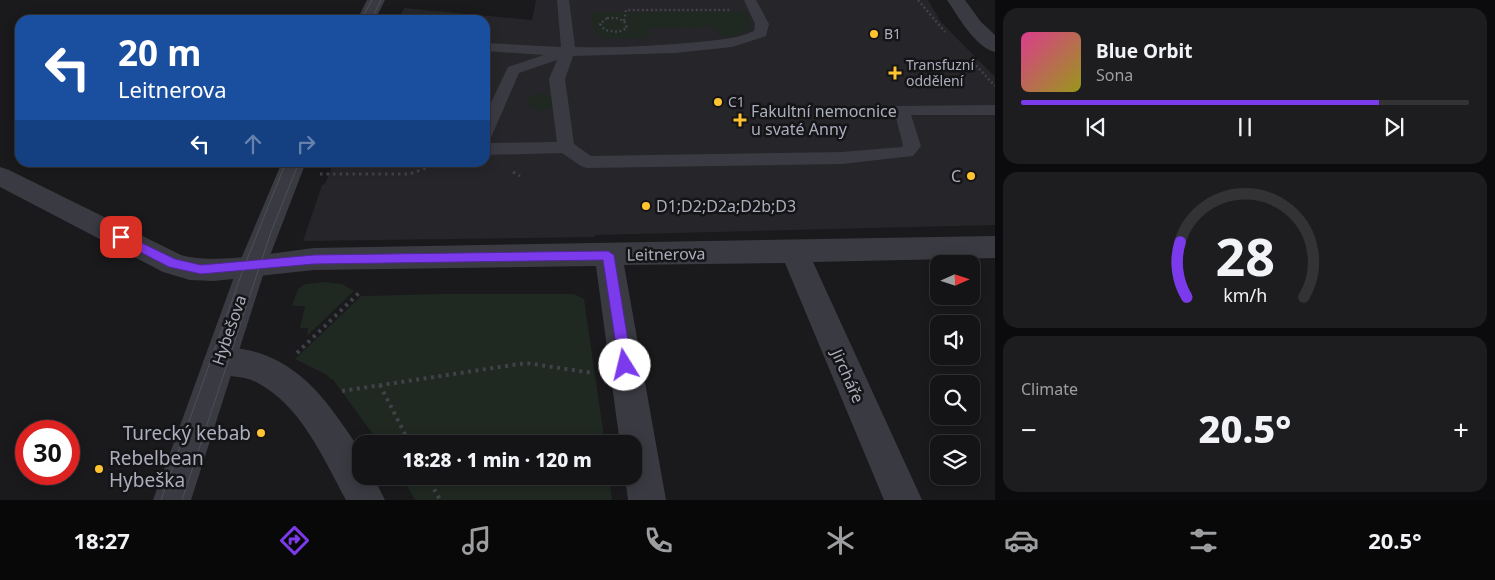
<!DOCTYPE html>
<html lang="en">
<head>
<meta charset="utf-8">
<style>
  body { margin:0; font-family:"Noto Sans",sans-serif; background:#1d1c1e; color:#f1f3f6; height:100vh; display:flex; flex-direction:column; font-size:19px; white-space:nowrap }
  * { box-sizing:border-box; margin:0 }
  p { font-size:16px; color:#9d9ea0 }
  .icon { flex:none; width:28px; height:28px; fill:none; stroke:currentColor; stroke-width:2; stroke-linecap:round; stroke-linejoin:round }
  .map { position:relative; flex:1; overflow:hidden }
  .panel { display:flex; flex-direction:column; gap:8px; padding:8px; background:#0b0a0c; width:500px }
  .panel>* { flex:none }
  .banner { position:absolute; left:15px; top:15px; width:475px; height:152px; border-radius:15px; box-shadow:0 2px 12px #0003,0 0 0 1px #333234; background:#1a4fa0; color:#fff; overflow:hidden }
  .needle { width:32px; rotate:87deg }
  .tools { position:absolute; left:930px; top:255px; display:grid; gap:10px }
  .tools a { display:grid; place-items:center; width:50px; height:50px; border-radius:10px; background:#141315; box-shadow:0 2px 12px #0003,0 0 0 1px #333234; font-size:25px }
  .speed { position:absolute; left:15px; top:420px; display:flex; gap:10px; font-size:25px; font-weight:700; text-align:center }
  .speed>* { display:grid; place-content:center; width:65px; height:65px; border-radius:50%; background:#141315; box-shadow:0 2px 12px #0003,0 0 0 1px #333234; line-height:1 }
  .speed .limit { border:8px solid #d22; background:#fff; color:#111 }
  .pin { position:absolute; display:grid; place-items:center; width:42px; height:42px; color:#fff; margin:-21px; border-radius:10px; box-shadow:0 2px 8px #0006 }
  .me { position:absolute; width:55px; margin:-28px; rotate:351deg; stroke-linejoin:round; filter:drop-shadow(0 0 4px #0008) }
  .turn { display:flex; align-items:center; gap:18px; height:105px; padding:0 20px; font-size:22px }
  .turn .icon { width:65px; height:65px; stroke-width:2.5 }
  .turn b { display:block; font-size:35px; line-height:42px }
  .lanes { display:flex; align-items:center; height:48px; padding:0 20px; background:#0003; justify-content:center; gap:25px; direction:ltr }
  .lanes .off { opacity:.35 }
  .big { font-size:38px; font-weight:800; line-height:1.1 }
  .panel .card { flex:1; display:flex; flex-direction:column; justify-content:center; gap:8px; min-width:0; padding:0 18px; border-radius:15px; background:#1d1c1e }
  .panel .dial { align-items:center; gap:0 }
  .dial svg { height:130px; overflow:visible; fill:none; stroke:#333234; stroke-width:7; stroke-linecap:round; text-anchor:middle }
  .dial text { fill:#f1f3f6; stroke:none }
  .song { display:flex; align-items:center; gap:15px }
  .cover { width:60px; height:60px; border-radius:8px; background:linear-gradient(135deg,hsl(330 70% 55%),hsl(60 70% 35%)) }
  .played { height:5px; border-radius:2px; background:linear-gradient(90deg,#7c3aed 80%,#333234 80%) }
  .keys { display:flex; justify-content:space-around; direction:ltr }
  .heat { display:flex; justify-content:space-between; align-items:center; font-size:28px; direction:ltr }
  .trip { position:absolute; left:352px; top:435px; width:290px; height:50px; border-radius:15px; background:#141315; box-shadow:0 2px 12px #0003,0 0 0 1px #333234; font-weight:800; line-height:50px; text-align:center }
  .tabs { display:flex; height:80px; justify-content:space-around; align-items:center; background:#080808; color:#9d9ea0 }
  .tabs .icon { width:35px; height:35px }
  .tabs .current { color:#7c3aed }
  .tabs b { font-size:22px; color:#f1f3f6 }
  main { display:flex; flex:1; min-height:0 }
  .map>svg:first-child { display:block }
  .built { fill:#262529 }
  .green { fill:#1f2821 }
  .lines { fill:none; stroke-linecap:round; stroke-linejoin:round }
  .path-far2 { stroke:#404249; stroke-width:2.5; stroke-dasharray:2 2.5; stroke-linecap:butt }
  .path-far1 { stroke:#404249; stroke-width:3; stroke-dasharray:2.5 4; stroke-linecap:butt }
  .path { stroke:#404249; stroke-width:4; stroke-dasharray:3 4.5; stroke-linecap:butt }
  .service { fill:#3a3b42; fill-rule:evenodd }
  .minor { fill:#3a3b42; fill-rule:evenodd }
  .tertiary { fill:#3a3b42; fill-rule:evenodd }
  .tram { stroke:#4d4f57; stroke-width:1 }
  .route { fill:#7c3aed; stroke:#51269a }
  .poi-dot { fill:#ffc42f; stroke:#151417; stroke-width:2 }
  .labels { text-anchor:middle; stroke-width:5; stroke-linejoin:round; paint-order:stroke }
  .far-poi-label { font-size:14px; fill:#abafbd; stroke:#151417; text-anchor:start }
  .poi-label { font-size:16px; fill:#abafbd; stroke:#151417; text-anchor:start }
  .street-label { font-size:16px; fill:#abafbd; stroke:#151417 }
  .near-poi-label { font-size:19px; fill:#abafbd; stroke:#151417; text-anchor:end }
</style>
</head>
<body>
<main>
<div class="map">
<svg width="995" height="500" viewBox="0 0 995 500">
  <rect width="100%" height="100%" fill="#1a191c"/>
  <path class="built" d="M536,0H928L941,22L995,77V225L595,235V237L303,241L322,185L325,184L333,164L330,163L485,162V20H398L404,8L532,20Z"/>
  <path class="green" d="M746,11L751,22L750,28L740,35L720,37L715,27L650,28V37L645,38L605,39L596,34L590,13Z
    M540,93L552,97L554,105C545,113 534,112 527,103L529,97Z
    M325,282L342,284L354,291L307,336L308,328H300L305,306H292L298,289L305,284Z
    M440,294H574L584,299L605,444H380L334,381L325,374L295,359L361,296Z
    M401,476H609L612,500H415Z"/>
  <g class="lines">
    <path class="path-far2" d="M918,0L945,32
      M607,18H616L624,21L627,28L618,32L605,30L600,24Z
      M624,21L626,10H730
      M973,62L995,86"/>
    <path class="path-far1" d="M513,172L520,176
      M320,174H410L441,162"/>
    <path class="path" d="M297,353L361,291
      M380,385L410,444
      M342,391L526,363L593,373
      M427,476L440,500"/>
    <path class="service" d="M557,0H569L575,47C616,48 657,46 698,42C717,40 737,39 754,31L755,24L744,0H756L769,24L766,36L732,47L675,53L573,56L565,79L574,144L591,156L842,152L902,147L903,145L894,110L896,106L995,105V115H911L921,146L913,156L842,164L587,168L581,166L562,153L485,155V143L557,142L549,79L557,60L519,73L493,133L491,137L485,138V115L508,67L544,55L485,51V43L561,47Z"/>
    <path class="minor" d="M947,0H965L981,22L995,35V52C975,47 958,16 947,0Z
      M0,167L9,170L181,255C214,265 278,252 314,248L995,236V258L813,262L922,500H884L785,263L624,265L666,500H628L625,476H634V444H620L596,266L314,270L214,281L190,280L163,272L0,187Z
      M219,347C274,347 310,377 340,421C347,431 359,446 361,457C362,463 361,470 361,476H373L385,500H346C323,458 301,405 256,382C241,374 224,378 208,372L203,362L208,352Z"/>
    <path class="tertiary" d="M367,0H385L375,20H357Z
      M282,162H306L266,266L191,500H153L238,266Z"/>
    <path class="tram" d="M361,20L372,0
      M371,20L381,0
      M161,500L244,267L286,162
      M182,500L271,232L299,162"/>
  </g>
  <path class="route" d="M121,233L175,259L201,265L314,255L608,251L614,255L632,365L630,369L625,371L621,369L619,365L603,260L314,264L201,274L169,267L117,240L115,237L117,234Z"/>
  <g class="poi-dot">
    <circle cx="874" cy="34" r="5"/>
    <path d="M892.5 65.5h5v5h5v5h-5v5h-5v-5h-5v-5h5z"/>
    <circle cx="718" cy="102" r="5"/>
    <path d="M737.5 112.5h5v5h5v5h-5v5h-5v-5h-5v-5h5z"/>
    <circle cx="971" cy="176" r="5"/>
    <circle cx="646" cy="206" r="5"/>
    <circle cx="261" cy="433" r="5"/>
    <circle cx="99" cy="469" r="5"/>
  </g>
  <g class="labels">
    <g class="far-poi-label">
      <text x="884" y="39">B1</text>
      <text x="906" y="70">Transfuzní<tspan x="906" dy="16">oddělení</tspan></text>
      <text x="728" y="107">C1</text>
    </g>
    <g class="poi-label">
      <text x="751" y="117">Fakultní nemocnice<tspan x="751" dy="18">u svaté Anny</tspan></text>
      <text x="961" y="182" text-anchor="end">C</text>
      <text x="656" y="212">D1;D2;D2a;D2b;D3</text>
    </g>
    <g class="street-label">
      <text transform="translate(666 254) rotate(-1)" y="6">Leitnerova</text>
      <text transform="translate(229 330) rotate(-71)" y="6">Hybešova</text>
      <text transform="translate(848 376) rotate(66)" y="6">Jircháře</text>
    </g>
    <g class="near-poi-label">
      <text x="251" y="440">Turecký kebab</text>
      <text x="109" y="465" text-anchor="start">Rebelbean<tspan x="109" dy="22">Hybeška</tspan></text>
    </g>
  </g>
</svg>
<div class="tools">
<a><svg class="needle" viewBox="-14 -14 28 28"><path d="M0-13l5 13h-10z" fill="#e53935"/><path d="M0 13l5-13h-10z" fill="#9d9ea0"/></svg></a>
<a><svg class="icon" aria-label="sound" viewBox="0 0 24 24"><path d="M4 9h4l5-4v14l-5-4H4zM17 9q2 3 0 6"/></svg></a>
<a><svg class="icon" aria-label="search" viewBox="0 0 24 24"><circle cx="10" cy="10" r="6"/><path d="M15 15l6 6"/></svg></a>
<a><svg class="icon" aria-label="layers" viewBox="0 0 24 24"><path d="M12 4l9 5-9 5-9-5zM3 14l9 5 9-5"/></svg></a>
</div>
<div class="speed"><div class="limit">30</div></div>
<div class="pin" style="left:121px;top:237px;background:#d93025"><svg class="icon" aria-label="arrive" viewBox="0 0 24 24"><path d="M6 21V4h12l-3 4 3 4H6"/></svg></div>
<svg class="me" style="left:625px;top:365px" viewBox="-20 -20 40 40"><circle r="19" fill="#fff"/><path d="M0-13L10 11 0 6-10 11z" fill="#7c3aed"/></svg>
<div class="trip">18:28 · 1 min · 120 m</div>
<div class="banner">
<div class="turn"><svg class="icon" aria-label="left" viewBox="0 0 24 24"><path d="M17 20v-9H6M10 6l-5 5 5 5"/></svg><div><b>20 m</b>Leitnerova</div></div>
<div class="lanes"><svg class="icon" aria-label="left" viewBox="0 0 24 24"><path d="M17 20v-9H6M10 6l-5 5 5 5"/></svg><svg class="icon off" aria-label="ahead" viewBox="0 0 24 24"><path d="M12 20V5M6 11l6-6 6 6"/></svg><svg class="icon off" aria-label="right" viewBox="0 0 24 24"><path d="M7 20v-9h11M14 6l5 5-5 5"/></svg></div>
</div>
</div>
<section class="panel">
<div class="card">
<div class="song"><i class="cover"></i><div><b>Blue Orbit</b><p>Sona</p></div></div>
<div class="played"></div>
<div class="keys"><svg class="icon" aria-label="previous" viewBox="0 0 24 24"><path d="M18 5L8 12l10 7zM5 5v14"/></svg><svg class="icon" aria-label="pause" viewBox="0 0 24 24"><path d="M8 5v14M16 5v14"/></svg><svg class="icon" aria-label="next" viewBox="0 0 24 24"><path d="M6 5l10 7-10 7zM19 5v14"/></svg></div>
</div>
<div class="card dial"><svg viewBox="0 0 100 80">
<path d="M14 69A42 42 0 1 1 86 69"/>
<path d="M14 69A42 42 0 0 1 10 35" stroke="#7c3aed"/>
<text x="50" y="56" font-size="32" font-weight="700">28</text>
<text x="50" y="72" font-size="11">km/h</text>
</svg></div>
<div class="card"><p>Climate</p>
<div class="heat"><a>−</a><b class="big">20.5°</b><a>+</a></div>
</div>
</section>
</main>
<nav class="tabs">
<b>18:27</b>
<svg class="icon current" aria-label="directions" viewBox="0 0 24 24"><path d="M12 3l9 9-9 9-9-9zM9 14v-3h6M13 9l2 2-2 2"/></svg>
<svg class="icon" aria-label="music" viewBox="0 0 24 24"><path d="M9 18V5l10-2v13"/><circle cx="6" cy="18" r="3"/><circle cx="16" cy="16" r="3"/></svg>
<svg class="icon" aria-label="phone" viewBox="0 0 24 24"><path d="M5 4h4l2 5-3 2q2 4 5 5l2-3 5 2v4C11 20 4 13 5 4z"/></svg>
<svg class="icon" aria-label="climate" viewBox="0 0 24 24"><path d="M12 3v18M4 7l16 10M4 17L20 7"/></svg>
<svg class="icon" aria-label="car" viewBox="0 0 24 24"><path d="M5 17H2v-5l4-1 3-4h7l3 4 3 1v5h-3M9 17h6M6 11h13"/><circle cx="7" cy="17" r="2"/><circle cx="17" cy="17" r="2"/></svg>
<svg class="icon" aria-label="filters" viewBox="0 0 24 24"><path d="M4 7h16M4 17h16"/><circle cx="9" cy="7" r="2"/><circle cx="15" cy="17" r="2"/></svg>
<b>20.5°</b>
</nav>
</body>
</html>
